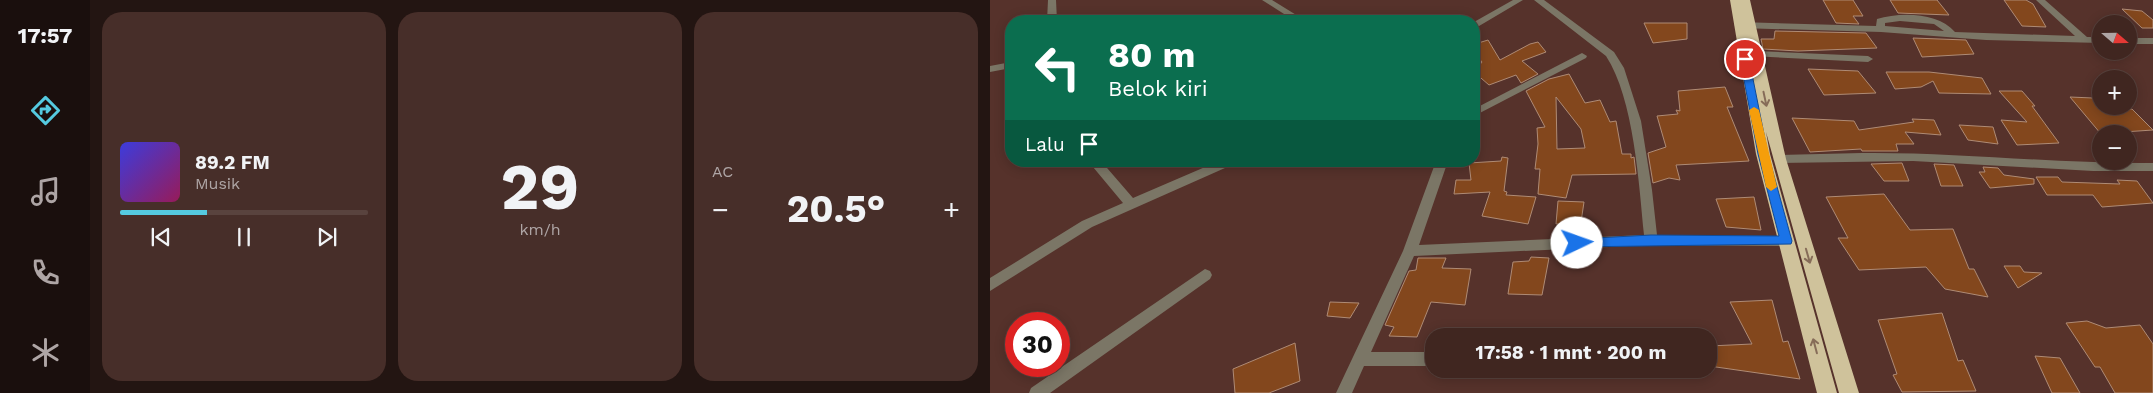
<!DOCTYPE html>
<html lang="id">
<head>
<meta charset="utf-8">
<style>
  body { margin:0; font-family:"Work Sans",sans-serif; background:#472e29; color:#f1f3f6; height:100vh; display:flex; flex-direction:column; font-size:19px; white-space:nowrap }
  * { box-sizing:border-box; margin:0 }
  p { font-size:16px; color:#aea5a5 }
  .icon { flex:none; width:28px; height:28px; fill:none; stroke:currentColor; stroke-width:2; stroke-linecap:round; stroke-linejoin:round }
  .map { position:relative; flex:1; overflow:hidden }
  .side { display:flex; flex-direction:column; gap:12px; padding:12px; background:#231512; width:900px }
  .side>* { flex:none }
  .top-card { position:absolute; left:15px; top:15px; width:475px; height:152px; border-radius:20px; box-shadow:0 2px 12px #0003,0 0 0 1px #59433e; background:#0b6e4f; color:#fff; overflow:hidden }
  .needle { width:32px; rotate:110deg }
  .controls { position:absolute; left:1102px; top:15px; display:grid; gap:10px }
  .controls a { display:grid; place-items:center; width:45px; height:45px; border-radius:50%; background:#402620; box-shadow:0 2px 12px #0003,0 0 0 1px #59433e; font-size:25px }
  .speed { position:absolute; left:15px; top:312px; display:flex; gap:10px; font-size:25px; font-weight:700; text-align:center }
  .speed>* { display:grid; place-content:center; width:65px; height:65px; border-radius:50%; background:#402620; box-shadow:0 2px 12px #0003,0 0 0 1px #59433e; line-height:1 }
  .speed .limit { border:8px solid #d22; background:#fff; color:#111 }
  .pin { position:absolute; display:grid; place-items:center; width:42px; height:42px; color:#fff; margin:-21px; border:2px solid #fff; border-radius:50%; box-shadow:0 1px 5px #0007 }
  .me { position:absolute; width:55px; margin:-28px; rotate:87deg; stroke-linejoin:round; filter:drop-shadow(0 0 4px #0008) }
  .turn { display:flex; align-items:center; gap:18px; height:105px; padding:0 20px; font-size:22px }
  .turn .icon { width:65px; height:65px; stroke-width:2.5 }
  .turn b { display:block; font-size:35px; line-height:42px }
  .then { display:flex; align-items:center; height:48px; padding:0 20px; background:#0003; gap:10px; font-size:19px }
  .big { font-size:38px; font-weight:700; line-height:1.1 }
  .side .widget { flex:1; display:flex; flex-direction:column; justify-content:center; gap:8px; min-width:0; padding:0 18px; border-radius:20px; background:#472e29 }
  .side .dial { align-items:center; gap:0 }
  .dial b { font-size:65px; line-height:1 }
  .song { display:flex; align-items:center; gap:15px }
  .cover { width:60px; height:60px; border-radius:8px; background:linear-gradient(135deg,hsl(240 70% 55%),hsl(330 70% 35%)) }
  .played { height:5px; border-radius:2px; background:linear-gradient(90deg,#55cae0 35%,#59433e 35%) }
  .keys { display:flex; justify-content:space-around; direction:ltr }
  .heat { display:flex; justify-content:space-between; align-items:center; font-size:28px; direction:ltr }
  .side .tiles { flex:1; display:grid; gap:12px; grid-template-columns:repeat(3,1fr) }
  .trip { position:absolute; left:435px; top:328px; width:292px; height:50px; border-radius:20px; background:#402620; box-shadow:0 2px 12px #0003,0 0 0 1px #59433e; font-weight:700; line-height:50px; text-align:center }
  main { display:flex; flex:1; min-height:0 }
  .tab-bar { display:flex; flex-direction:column; width:90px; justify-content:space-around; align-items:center; background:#1a0f0d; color:#aea5a5 }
  .tab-bar .icon { width:35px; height:35px }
  .tab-bar .active { color:#55cae0 }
  .tab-bar b { font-size:22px; color:#f1f3f6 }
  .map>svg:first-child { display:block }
  .building { fill:#83471d; stroke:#af8b75; fill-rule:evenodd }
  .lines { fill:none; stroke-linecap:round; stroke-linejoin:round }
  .minor { fill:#7b7666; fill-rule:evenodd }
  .highway { fill:#cfc29b; fill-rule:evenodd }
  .oneway { stroke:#866c58 }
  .route { fill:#1a73e8; stroke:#114b97 }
  .slow { fill:#f59e0b }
</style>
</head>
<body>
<main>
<nav class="tab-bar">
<b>17:57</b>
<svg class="icon active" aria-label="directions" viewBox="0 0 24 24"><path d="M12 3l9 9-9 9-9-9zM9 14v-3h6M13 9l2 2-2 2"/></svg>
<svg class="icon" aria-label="music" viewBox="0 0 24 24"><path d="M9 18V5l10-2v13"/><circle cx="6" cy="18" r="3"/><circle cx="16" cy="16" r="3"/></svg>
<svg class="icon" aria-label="phone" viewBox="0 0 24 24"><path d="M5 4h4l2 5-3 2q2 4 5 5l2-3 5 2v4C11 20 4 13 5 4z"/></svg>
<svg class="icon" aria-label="climate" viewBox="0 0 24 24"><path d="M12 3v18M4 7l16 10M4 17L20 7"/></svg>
</nav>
<section class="side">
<div class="tiles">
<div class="widget">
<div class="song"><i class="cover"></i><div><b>89.2 FM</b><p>Musik</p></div></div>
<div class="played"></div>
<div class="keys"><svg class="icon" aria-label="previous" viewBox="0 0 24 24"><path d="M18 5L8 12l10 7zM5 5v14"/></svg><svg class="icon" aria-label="pause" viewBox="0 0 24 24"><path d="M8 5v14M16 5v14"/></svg><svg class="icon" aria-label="next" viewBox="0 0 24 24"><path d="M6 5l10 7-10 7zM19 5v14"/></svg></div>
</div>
<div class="widget dial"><b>29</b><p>km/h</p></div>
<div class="widget"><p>AC</p>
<div class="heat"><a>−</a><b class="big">20.5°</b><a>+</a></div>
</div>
</div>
</section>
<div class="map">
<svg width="1163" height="393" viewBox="0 0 1163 393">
  <rect width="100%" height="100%" fill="#56322b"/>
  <path class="building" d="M833,0H863L873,16H863L869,24L846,23Z
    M900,0H947L959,15L908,13Z
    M1014,0H1036L1043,4L1056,27L1032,26Z
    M1132,9L1152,11L1163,20V28H1152Z
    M654,23H697V39L663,43Z
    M785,31L876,33L887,48L808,51L773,49L771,39H784Z
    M923,38L976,40L984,54L932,57Z
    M498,40L510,60L540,44L548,42L556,52L532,61L548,74L531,83L526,75L499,85L484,72L492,62L487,56L485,44Z
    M818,69L868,71L886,93L834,95Z
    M896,72H939L992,78L1001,94L949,93L943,81L931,87L905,89Z
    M579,74L595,103L610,100L620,122L626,121L632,154H641V158L644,157L646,174L582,175L576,198L548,194L550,169H545L548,144L547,128L555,127L536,91L559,79ZM566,97L591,129L595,148L567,149Z
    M735,87L743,107H737L759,161L686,165L690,180L679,178L663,183L658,153L676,147L667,116L688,114L686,110L690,111L688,91Z
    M1009,91H1032L1045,106H1042L1069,143L1027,145L1011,120L1037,122Z
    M1080,97L1103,98L1115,111L1142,109L1163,130L1133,132L1134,134H1111Z
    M802,118L864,121L869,130L924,122L922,119L944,120L951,135L915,132L924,144H906L908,151H872L871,149L820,152Z
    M969,125L1003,127L1008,144L978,140Z
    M512,157L518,158L514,191L517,192L516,195L546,197L538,224L492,216L500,192L464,194L466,180H481L479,163L511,161Z
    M912,163L919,181H894L881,164Z
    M944,164L964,165L973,186H951Z
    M993,167L1008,168L1014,175L1044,179V184L1000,188L989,172H995Z
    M1046,177H1068L1072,182L1130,184L1127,180L1147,181L1163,203L1112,207L1103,195H1057Z
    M894,194L920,230L963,229L979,269H984L998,297L955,289L936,267L869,270L848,238H858L836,197Z
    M764,197L771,230L736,227L726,199Z
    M568,201L594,202L591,222L566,224Z
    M541,257L559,258L552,295L518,294L523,262L539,261Z
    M428,258H456L452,268L481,269L475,305L441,302L427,337L399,336L404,327L395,325L419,271L426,270Z
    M1014,266H1030L1034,272L1052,273L1028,288Z
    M782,300L793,342L798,341L810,379L719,366V346L762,344L740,302Z
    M340,302L369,303L360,318L337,316Z
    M952,313L968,361L973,360L986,391L912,392L903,375L907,374L888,320Z
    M1097,321L1116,328L1150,325L1163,344V393H1125L1110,367H1105L1076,323Z
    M305,343L310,381L279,393H245L243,369Z
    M1045,356L1070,358L1090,393H1062Z"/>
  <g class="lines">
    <path class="minor" d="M58,0H66L67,21H57Z
      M272,0H282L316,21H305Z
      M523,0H533L484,29V22Z
      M544,0H554L624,52L634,68L651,121L662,190L667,235L796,236L801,237L803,241L801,245L796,246L661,245L424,256L381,352H444V366H374L362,393H346L413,251L446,161H458L429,245L654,235C649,184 644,99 616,56Z
      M1046,0H1055L1097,37H1111V43L996,40L891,32L749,28L744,25L749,22L886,26L887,19C910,12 948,12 965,32L1085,36ZM910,21L944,24L954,31L895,26V23Z
      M1139,38H1163V44H1139Z
      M765,51L878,56L883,59L878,62L761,56L760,54Z
      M592,53L597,56L596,58L484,116V109Z
      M21,62V68L0,72V66Z
      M872,153C969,152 1066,164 1163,163V171H1103L923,161L789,163L783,159L789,155Z
      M98,161H111L143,198L229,161H246L244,164L102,227L0,291V278L92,221L133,203Z
      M215,269L220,271L222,275L220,279L60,393H39L41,388Z"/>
    <path class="highway" d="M740,0H760L796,159L869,393H849L776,132L780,154L847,393H827L766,154Z"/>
  </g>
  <defs><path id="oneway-shaft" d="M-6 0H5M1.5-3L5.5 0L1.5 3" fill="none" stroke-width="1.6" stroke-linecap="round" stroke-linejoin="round" transform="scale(1.25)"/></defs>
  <g class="oneway">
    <use href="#oneway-shaft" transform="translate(775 99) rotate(78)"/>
    <use href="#oneway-shaft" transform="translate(818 256) rotate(74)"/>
    <use href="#oneway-shaft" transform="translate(825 346) rotate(-105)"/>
  </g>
  <path class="route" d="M751,57H755L759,59L778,154L802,241L801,244L582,247L581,243L582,240L587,239L661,235L789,236L768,154L750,59Z"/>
  <path class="slow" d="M764,107L769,110L787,187L781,191L776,187L759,110Z"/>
</svg>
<div class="controls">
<a><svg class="needle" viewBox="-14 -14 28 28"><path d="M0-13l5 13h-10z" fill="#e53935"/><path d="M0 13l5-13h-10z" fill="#aea5a5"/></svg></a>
<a>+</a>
<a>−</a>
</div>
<div class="speed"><div class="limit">30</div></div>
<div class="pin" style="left:755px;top:59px;background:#d93025"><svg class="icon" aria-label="arrive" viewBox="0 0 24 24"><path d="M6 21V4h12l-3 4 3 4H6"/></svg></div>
<svg class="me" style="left:587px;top:243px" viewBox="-20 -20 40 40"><circle r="19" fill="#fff"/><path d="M0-13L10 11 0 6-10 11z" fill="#1a73e8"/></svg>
<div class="trip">17:58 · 1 mnt · 200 m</div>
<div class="top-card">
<div class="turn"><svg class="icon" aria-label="left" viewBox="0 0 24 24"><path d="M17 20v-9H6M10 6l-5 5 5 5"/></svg><div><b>80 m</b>Belok kiri</div></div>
<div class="then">Lalu<svg class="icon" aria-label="arrive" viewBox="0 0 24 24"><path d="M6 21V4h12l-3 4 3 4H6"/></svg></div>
</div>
</div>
</main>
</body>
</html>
